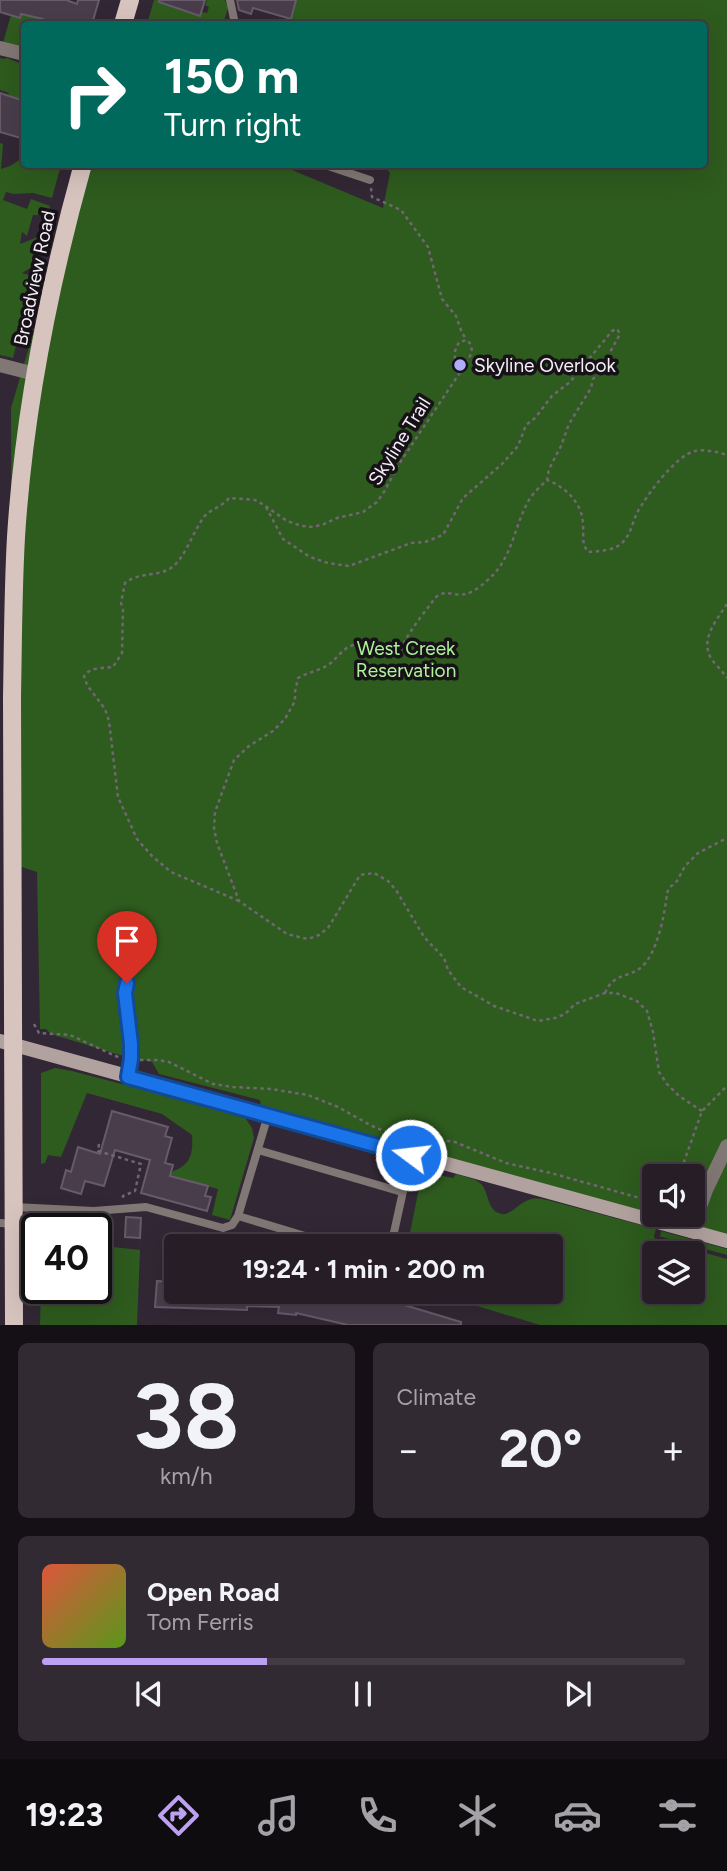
<!DOCTYPE html>
<html lang="en">
<head>
<meta charset="utf-8">
<style>
  body { margin:0; font-family:Figtree,sans-serif; background:#322a33; color:#f1f3f6; height:100vh; display:flex; flex-direction:column; font-size:26px; white-space:nowrap }
  * { box-sizing:border-box; margin:0 }
  p { font-size:23px; color:#a4a2a7 }
  .icon { flex:none; width:38px; height:38px; fill:none; stroke:currentColor; stroke-width:2; stroke-linecap:round; stroke-linejoin:round }
  .map { position:relative; height:1325px; overflow:hidden }
  .panel { display:flex; flex-direction:column; gap:18px; padding:18px; background:#151015; flex:1 }
  .panel>* { flex:none }
  .banner { position:absolute; left:21px; top:21px; width:686px; height:147px; border-radius:7px; box-shadow:0 7px 28px #0002,0 0 0 2px #423b44; background:#00695c; color:#fff; overflow:hidden }
  .controls { position:absolute; left:642px; top:1164px; display:grid; gap:14px }
  .controls a { display:grid; place-items:center; width:63px; height:63px; border-radius:7px; background:#261d27; box-shadow:0 7px 28px #0002,0 0 0 2px #423b44; font-size:35px }
  .speed { position:absolute; left:21px; top:1213px; display:flex; gap:14px; font-size:35px; font-weight:700; text-align:center }
  .speed>* { display:grid; place-content:center; width:91px; height:91px; border-radius:50%; background:#261d27; box-shadow:0 7px 28px #0002,0 0 0 2px #423b44; line-height:1 }
  .speed .limit { border:4px solid #111; border-radius:10px; background:#fff; color:#111 }
  .pin { position:absolute; display:grid; place-items:center; width:60px; height:60px; color:#fff; margin:-72px -30px; border-radius:50% 50% 50% 0; rotate:-45deg; box-shadow:0 0 7px #0007 }
  .pin .icon { rotate:45deg }
  .me { position:absolute; width:77px; margin:-38px; rotate:285deg; stroke-linejoin:round; filter:drop-shadow(0 0 5px #0008) }
  .turn { display:flex; align-items:center; gap:24px; height:147px; padding:0 28px; font-size:32px }
  .turn .icon { width:91px; height:91px; stroke-width:2.5 }
  .turn b { display:block; font-size:49px; line-height:60px }
  .big { font-size:52px; font-weight:700; line-height:1.1 }
  .panel .tile { flex:1; display:flex; flex-direction:column; justify-content:center; gap:10px; min-width:0; padding:0 24px; border-radius:10px; background:#322a33 }
  .panel .dial { align-items:center; gap:0 }
  .dial b { font-size:91px; line-height:1 }
  .song { display:flex; align-items:center; gap:21px }
  .cover { width:84px; height:84px; border-radius:10px; background:linear-gradient(135deg,hsl(10 70% 55%),hsl(90 70% 35%)) }
  .played { height:7px; border-radius:4px; background:linear-gradient(90deg,#bca0f2 35%,#423b44 35%) }
  .keys { display:flex; justify-content:space-around; direction:ltr }
  .heat { display:flex; justify-content:space-between; align-items:center; font-size:38px; direction:ltr }
  .panel .tiles { flex:1; display:grid; gap:18px; grid-template-columns:1fr 1fr }
  .tile:last-child { grid-column:span 2 }
  .trip { position:absolute; left:164px; top:1234px; width:399px; height:70px; border-radius:7px; background:#261d27; box-shadow:0 7px 28px #0002,0 0 0 2px #423b44; font-weight:700; line-height:70px; text-align:center }
  .menu { display:flex; height:112px; justify-content:space-around; align-items:center; background:#0f0c10; color:#a4a2a7 }
  .menu .icon { width:49px; height:49px }
  .menu .active { color:#bca0f2 }
  .menu b { font-size:32px; color:#f1f3f6 }
  .map>svg:first-child { display:block }
  .green { fill:#2e5b1e; fill-rule:evenodd }
  .building { fill:#493d4c; stroke:#675b6a; stroke-width:2 }
  .lines { fill:none; stroke-linecap:round; stroke-linejoin:round }
  .path { stroke:#716773; stroke-width:2.5; stroke-dasharray:3.5 3.5; stroke-linecap:butt }
  .lane { stroke:#817775; stroke-width:8 }
  .street { stroke:#817775; stroke-width:14 }
  .secondary { stroke:#b2a29f; stroke-width:14 }
  .primary { stroke:#d8c4bf; stroke-width:18 }
  .route-casing { stroke:#114b97; stroke-width:18 }
  .route { stroke:#1a73e8; stroke-width:12 }
  .poi-dot { fill:#afaefa; stroke:#171218; stroke-width:2.5 }
  .labels { text-anchor:middle; stroke-width:7; stroke-linejoin:round; paint-order:stroke }
  .street-label { font-size:19px; fill:#f5eef7; stroke:#171218 }
  .poi-label { font-size:19px; fill:#f5eef7; stroke:#171218; text-anchor:start }
  .park-label { font-size:19px; fill:#aff49a; stroke:#171218 }
</style>
</head>
<body>
<div class="map">
<svg width="727" height="1325" viewBox="0 0 727 1325">
  <rect width="100%" height="100%" fill="#322734"/>
  <path class="green" d="M49,0L42,24H45H24V49L3,43L11,15L21,14Z
    M154,0H170L200,16L201,12L207,13L209,7L205,5L207,1L205,0H225L228,8L223,24H147Z
    M296,0H727V1239L261,1111L260,1100L159,1074L152,1062L120,1055L51,1034L46,1029H40L37,872L13,864L11,408L83,165H280L383,208L390,173L383,165L704,164V24H298L291,22ZM654,1176H693V1214H654Z
    M0,58L4,59L7,58L24,65V96L21,95L17,110L0,123L9,93L0,90Z
    M0,143L3,144L1,169L10,166L24,157V164L61,165L52,198L33,193L14,194L6,192L3,200L27,209L31,199L50,206L49,211L45,210L43,215H33L27,236L22,232L20,244L38,237L40,262L22,273L33,276L13,358L0,355Z
    M55,1068L72,1071L244,1116L252,1128L254,1138L230,1220L212,1215L218,1189L170,1176C177,1166 170,1174 180,1168C192,1161 193,1149 192,1135L162,1114L87,1093L61,1157L48,1155L45,1163L41,1164V1073Z
    M414,1170L453,1178L456,1174C464,1177 475,1178 481,1184C490,1193 486,1211 502,1214C510,1216 521,1201 531,1199C536,1198 542,1199 547,1200L656,1229L654,1236L655,1239L727,1259V1325H540L431,1292H551V1246H405L409,1238L419,1188L408,1185L411,1174ZM654,1253H693V1292H654Z
    M42,1215L108,1216L106,1236H112L113,1247L140,1250L137,1325H40L41,1288H96V1228H42Z
    M661,1231L727,1249V1255L662,1237H660Z"/>
  <path class="building" d="M0,0H66L77,4L78,0H99L92,24H41L43,19L21,14L20,18L0,12Z
    M159,0H205L200,16L159,2Z
    M237,0H296L291,19L253,8L251,14L239,10Z
    M0,93L24,101V139L0,132Z
    M112,1111L168,1127L165,1136L172,1138L165,1163L173,1165L170,1176L208,1186L205,1196L211,1197L207,1211L141,1193L150,1160L115,1150L104,1186L85,1181L81,1194L61,1188L66,1170L71,1172L78,1147L100,1154Z
    M126,1217L141,1218L140,1238L125,1237Z
    M157,1281L177,1282V1292H301L350,1303L354,1292H361L461,1322V1325H348L296,1313V1315L278,1313L279,1307L247,1306V1310L155,1307Z"/>
  <g class="lines">
    <path class="path" d="M371,188L372,197L401,210L428,247L442,299L456,316L462,333L467,340
      M266,507L283,539L310,557L328,563L349,566L411,543L425,542L443,535L463,498L502,464L518,446L526,425L535,418L552,396L570,382L612,331L617,329L620,334L610,352V357L607,364L593,379L591,388L569,424L561,446L549,469L547,480
      M727,604C716,621 699,640 712,660C717,666 723,672 727,678
      M239,901L171,872L152,856L137,839L118,797L109,721L105,709L87,685L84,676C90,667 103,668 113,667L122,653L123,610L121,603L125,583C138,572 157,577 171,568C185,559 193,531 204,517C210,509 222,507 229,498L255,500L264,505L287,521L302,526L313,527L324,524L337,518L363,512L377,502L384,492L399,464L465,365C470,356 476,349 467,340L459,342L455,351V360L460,365
      M605,993C613,974 625,978 639,969C657,957 665,913 667,893L669,888L677,881L685,866L698,853L727,838
      M34,1024L39,1033L70,1035L120,1058
      M140,1060H158L169,1062L213,1084L233,1087L271,1089L308,1095L338,1107L372,1126L389,1133L455,1142L506,1163L551,1173L654,1202
      M702,1111L679,1096L667,1084L659,1072L653,1032L647,1011L637,1001L616,993H605L575,1004L565,1014L555,1018L538,1021L494,1006L461,987L448,970L444,958L424,937L396,890L388,881L374,873L360,875L328,928L319,935L308,939L299,937L287,934L239,901L217,843L214,828L215,812L234,760L249,746L273,731L285,719L295,701V692L298,678C308,672 319,671 328,665C337,659 343,647 354,645C368,642 380,661 395,656C402,654 401,648 404,643C412,627 425,612 435,598C446,588 454,597 466,594C475,592 487,581 493,575C513,554 515,524 529,500C533,493 541,486 547,480C566,487 583,504 583,525C584,536 581,542 588,552C599,551 615,551 623,542C631,534 632,523 637,513C646,496 676,455 695,451C704,449 718,452 727,455
      M99,1144L98,1151L141,1164L135,1191L123,1196V1199
      M679,1176L702,1111L727,1086"/>
    <path class="lane" d="M230,0L235,24
      M322,164L370,180
      M126,983L125,993L131,1044V1060L128,1077
      M258,1150L402,1192
      M14,1207L94,1211L146,1207L223,1228L232,1225L238,1216L268,1115
      M238,1216L338,1246
      M0,1223L14,1224
      M391,1246L411,1155"/>
    <path class="street" d="M0,48L24,54
      M0,365L35,374
      M691,1231L706,1190L727,1146"/>
    <path class="secondary" d="M0,1041L727,1241"/>
    <path class="primary" d="M123,24L130,0
      M14,1325L12,697C13,643 13,590 16,537C24,410 49,286 83,164"/>
  </g>
  <g class="lines">
    <defs>
      <path id="route" d="M127,983L125,993L131,1044V1059L128,1077L411,1155"/>
    </defs>
    <use href="#route" class="route-casing"/>
    <use href="#route" class="route"/>
  </g>
  <circle class="poi-dot" cx="460" cy="365" r="7"/>
  <g class="labels">
    <g class="street-label">
      <text transform="translate(34 278) rotate(-78)" y="7">Broadview Road</text>
      <text transform="translate(399 441) rotate(-58)" y="7">Skyline Trail</text>
    </g>
    <g class="poi-label">
      <text x="474" y="372">Skyline Overlook</text>
    </g>
    <g class="park-label">
      <text x="406" y="655">West Creek<tspan x="406" dy="22">Reservation</tspan></text>
    </g>
  </g>
</svg>
<div class="controls">
<a><svg class="icon" aria-label="sound" viewBox="0 0 24 24"><path d="M4 9h4l5-4v14l-5-4H4zM17 9q2 3 0 6"/></svg></a>
<a><svg class="icon" aria-label="layers" viewBox="0 0 24 24"><path d="M12 4l9 5-9 5-9-5zM3 14l9 5 9-5"/></svg></a>
</div>
<div class="speed"><div class="limit">40</div></div>
<div class="pin" style="left:127px;top:983px;background:#d93025"><svg class="icon" aria-label="arrive" viewBox="0 0 24 24"><path d="M6 21V4h12l-3 4 3 4H6"/></svg></div>
<svg class="me" style="left:411px;top:1155px" viewBox="-20 -20 40 40"><circle r="17" fill="#1a73e8" stroke="#fff" stroke-width="3"/><path d="M0-11L8 9 0 5-8 9z" fill="#fff"/></svg>
<div class="trip">19:24 · 1 min · 200 m</div>
<div class="banner">
<div class="turn"><svg class="icon" aria-label="right" viewBox="0 0 24 24"><path d="M7 20v-9h11M14 6l5 5-5 5"/></svg><div><b>150 m</b>Turn right</div></div>
</div>
</div>
<section class="panel">
<div class="tiles">
<div class="tile dial"><b>38</b><p>km/h</p></div>
<div class="tile"><p>Climate</p>
<div class="heat"><a>−</a><b class="big">20°</b><a>+</a></div>
</div>
<div class="tile">
<div class="song"><i class="cover"></i><div><b>Open Road</b><p>Tom Ferris</p></div></div>
<div class="played"></div>
<div class="keys"><svg class="icon" aria-label="previous" viewBox="0 0 24 24"><path d="M18 5L8 12l10 7zM5 5v14"/></svg><svg class="icon" aria-label="pause" viewBox="0 0 24 24"><path d="M8 5v14M16 5v14"/></svg><svg class="icon" aria-label="next" viewBox="0 0 24 24"><path d="M6 5l10 7-10 7zM19 5v14"/></svg></div>
</div>
</div>
</section>
<nav class="menu">
<b>19:23</b>
<svg class="icon active" aria-label="directions" viewBox="0 0 24 24"><path d="M12 3l9 9-9 9-9-9zM9 14v-3h6M13 9l2 2-2 2"/></svg>
<svg class="icon" aria-label="music" viewBox="0 0 24 24"><path d="M9 18V5l10-2v13"/><circle cx="6" cy="18" r="3"/><circle cx="16" cy="16" r="3"/></svg>
<svg class="icon" aria-label="phone" viewBox="0 0 24 24"><path d="M5 4h4l2 5-3 2q2 4 5 5l2-3 5 2v4C11 20 4 13 5 4z"/></svg>
<svg class="icon" aria-label="climate" viewBox="0 0 24 24"><path d="M12 3v18M4 7l16 10M4 17L20 7"/></svg>
<svg class="icon" aria-label="car" viewBox="0 0 24 24"><path d="M5 17H2v-5l4-1 3-4h7l3 4 3 1v5h-3M9 17h6M6 11h13"/><circle cx="7" cy="17" r="2"/><circle cx="17" cy="17" r="2"/></svg>
<svg class="icon" aria-label="filters" viewBox="0 0 24 24"><path d="M4 7h16M4 17h16"/><circle cx="9" cy="7" r="2"/><circle cx="15" cy="17" r="2"/></svg>
</nav>
</body>
</html>
